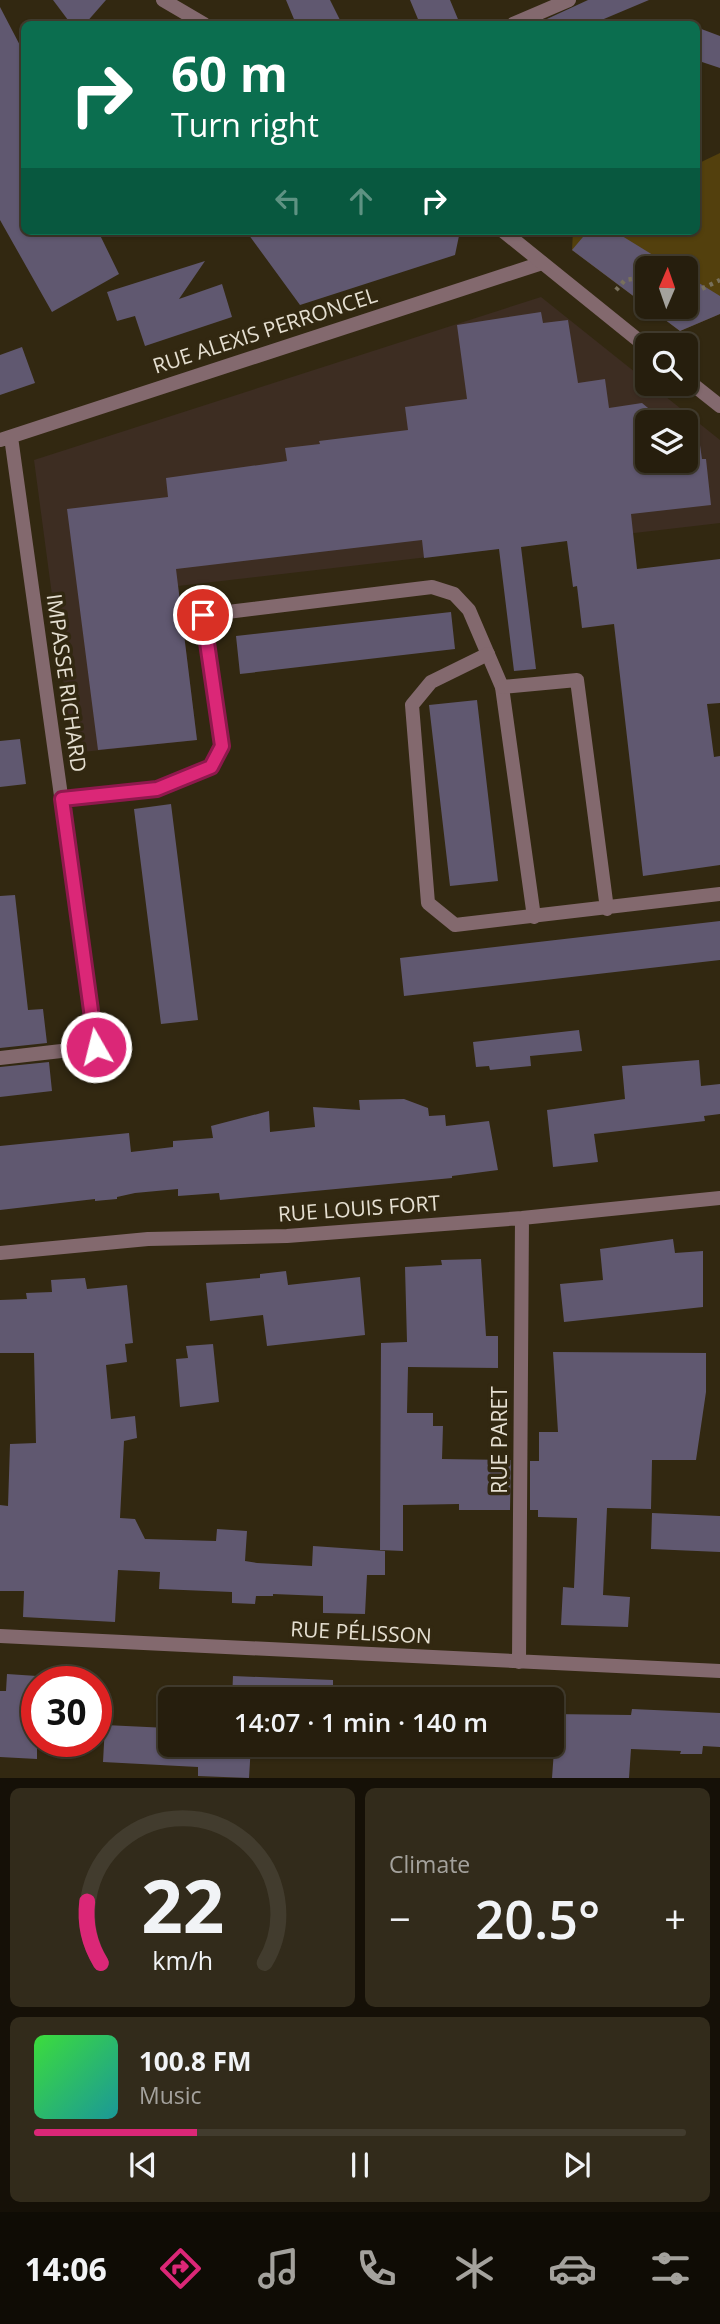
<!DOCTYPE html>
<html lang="en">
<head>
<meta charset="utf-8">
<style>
  body { margin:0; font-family:"Open Sans",sans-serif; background:#322b1b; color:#f1f3f6; height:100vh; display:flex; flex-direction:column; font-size:26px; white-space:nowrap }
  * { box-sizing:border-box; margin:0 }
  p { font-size:23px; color:#a4a29d }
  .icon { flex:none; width:38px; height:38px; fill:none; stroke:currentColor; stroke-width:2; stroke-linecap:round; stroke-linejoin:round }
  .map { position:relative; height:1778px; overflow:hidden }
  .drawer { display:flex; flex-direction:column; gap:10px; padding:10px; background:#151007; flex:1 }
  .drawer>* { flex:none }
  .banner { position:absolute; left:21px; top:21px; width:679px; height:214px; border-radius:10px; box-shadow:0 2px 5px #0004,0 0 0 2px #423c2e; background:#0b6e4f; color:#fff; overflow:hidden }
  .needle { width:46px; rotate:2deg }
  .controls { position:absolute; left:635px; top:256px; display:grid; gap:14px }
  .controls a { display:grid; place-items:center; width:63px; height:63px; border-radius:10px; background:#261e0d; box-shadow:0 2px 5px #0004,0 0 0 2px #423c2e; font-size:35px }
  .speed { position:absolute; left:21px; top:1666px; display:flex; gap:14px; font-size:35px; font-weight:700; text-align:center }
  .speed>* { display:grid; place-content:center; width:91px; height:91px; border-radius:50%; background:#261e0d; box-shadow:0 2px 5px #0004,0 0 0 2px #423c2e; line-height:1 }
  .speed .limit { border:10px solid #d22; background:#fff; color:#111 }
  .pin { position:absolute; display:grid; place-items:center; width:60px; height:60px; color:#fff; margin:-30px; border:4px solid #fff; border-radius:50%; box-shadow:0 2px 7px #0007 }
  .me { position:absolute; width:77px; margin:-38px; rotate:352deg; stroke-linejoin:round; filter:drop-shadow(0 0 5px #0008) }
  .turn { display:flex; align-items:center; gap:24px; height:147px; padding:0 35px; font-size:32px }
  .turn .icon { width:91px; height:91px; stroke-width:2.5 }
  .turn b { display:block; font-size:49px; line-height:60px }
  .lanes { display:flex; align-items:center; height:66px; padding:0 35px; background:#0003; justify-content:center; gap:35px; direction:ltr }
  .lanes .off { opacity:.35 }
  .big { font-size:52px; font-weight:600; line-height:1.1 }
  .drawer .card { flex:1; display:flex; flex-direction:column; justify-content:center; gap:10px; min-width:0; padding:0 24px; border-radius:10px; background:#322b1b }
  .drawer .dial { align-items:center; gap:0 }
  .dial svg { height:182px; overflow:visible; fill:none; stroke:#423c2e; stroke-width:7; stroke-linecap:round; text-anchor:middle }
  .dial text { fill:#f1f3f6; stroke:none }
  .song { display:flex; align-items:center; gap:21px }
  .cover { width:84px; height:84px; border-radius:10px; background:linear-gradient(135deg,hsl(120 70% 55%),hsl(180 70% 35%)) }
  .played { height:7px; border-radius:4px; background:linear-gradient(90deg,#db2777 25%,#423c2e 25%) }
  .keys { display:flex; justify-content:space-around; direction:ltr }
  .heat { display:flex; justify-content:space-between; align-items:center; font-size:38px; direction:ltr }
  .drawer .tiles { flex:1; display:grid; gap:10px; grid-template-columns:1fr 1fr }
  .card:last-child { grid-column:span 2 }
  .trip { position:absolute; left:158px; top:1687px; width:406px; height:70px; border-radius:10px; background:#261e0d; box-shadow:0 2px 5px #0004,0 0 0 2px #423c2e; font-weight:600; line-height:70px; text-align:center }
  .dock { display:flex; height:112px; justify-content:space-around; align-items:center; background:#0f0c05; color:#a4a29d }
  .dock .icon { width:49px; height:49px }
  .dock .active { color:#db2777 }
  .dock b { font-size:32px; color:#f1f3f6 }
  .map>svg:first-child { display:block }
  .industrial { fill:#3d2d22; fill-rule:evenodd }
  .green { fill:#53400d; fill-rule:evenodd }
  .building { fill:#605870 }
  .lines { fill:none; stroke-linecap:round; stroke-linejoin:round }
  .path { stroke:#78705c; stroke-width:4.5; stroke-dasharray:3.5 5; stroke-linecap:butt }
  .service { stroke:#83696e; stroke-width:14 }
  .minor { stroke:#83696e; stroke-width:14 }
  .tertiary { stroke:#83696e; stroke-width:14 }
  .route-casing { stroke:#8e194d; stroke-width:18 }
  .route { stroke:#db2777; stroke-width:12 }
  .labels { text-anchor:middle; stroke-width:7; stroke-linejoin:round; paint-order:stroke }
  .street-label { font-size:21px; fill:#e5dfd1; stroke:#322811 }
</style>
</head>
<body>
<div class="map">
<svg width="720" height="1778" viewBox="0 0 720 1778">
  <rect width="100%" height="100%" fill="#322811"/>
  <path class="industrial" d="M541,297L720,440V523L178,586L197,740L73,753L34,460ZM648,422H686V460H648Z"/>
  <path class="green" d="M720,153V314L680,331L572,250L573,231H696L697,164ZM648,268H686V306H648Z"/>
  <path class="building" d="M53,0H106L85,24H71Z
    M286,0H330L342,24H296Z
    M410,0H450L460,24H420Z
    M588,0H649L592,24H536Z
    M0,7L24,53V231H98L119,274L52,312L0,220Z
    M696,27L720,36V68L696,60Z
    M246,231H460L455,255L300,305Z
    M588,231H614L674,268H648V306H686V275L720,296V314L680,331L572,250Z
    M205,261L179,299L222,284L232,317L145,346L135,316L117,321L107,292Z
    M541,312L543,323L568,320L578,383L605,379L609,408L642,403L665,422H648V460H686V439L699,438L702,459H706L711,505L631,514L637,569L720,559V703L707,704L714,757L720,756V865L643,876L614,624L582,628L577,586L573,587L567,541L521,547L536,669L514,671L499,549L424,558L422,540L176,569L197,740L98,750L67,509L168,497L166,478L287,461L285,448L320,444L319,441L408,430L405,407L467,399L457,325Z
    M22,347L35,383L0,395V355Z
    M451,612L455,649L240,674L236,636Z
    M477,700L498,881L450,886L429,705Z
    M20,739L26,784L0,787V741Z
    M171,804L198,1020L161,1024L134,809Z
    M15,895L28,1010L43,1009L47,1043L0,1048V896Z
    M720,921V960L404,996L400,958Z
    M579,1030L582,1051L530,1056L531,1066L490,1070L489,1066L476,1067L473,1042Z
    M699,1060L701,1086L720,1084V1114L704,1116L705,1121L594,1134L598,1162L553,1167L547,1110L625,1099L622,1066Z
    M49,1062L52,1091L0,1097V1067Z
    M404,1099L428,1108L429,1116L445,1115L446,1126L489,1121L498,1170L452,1176V1178L220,1200L219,1193L178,1196V1189L135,1193L117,1197V1199L95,1201V1199L0,1210V1146L129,1133L131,1152L173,1147V1141L213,1138L211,1126L269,1111L270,1132L315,1127L313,1107L360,1110L359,1100Z
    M673,1239L675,1253L703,1251V1307L564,1322L560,1284L603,1280L600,1249Z
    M481,1259L486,1336H498V1368L408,1367L407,1413H433V1426H443L442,1459L511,1460L510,1510H459V1504L403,1505V1551L380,1550L381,1343L407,1342L405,1267L442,1265L441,1260Z
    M286,1271L288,1285L360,1277L365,1335L267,1346L263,1315L210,1321L206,1283L260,1278V1274Z
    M85,1278L87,1289L127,1285L133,1343L125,1344L127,1362L106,1365L111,1419L135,1416L137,1438L124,1441L120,1518L135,1519L145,1539L216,1541L217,1529L247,1531L245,1561L257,1563L312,1566L313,1546L385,1551V1575H367L365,1614L323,1613V1596L273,1594V1596H256L255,1604L232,1603V1592L159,1589L160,1572L118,1570L115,1622L23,1617L24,1591H0V1505L8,1506L10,1444L36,1443L34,1353H0V1300L27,1299L26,1293L52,1292L51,1280Z
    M213,1344L219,1402L180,1407L176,1359L188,1358L186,1346Z
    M553,1352L706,1353V1392L696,1460H652L651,1509L607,1508L603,1595L630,1597L628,1627L561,1625L563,1587L574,1588L577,1518L538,1517V1510H530V1461H539V1432H558Z
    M652,1513L720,1516V1552L651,1549Z
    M7,1674L37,1676V1759L0,1757V1691H6Z
    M233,1676L333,1680V1699H232Z
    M632,1709L720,1713V1747L703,1746L702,1754H680L681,1751L631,1749L629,1778H552L555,1736H551V1714L631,1715Z
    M105,1725L168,1728V1742L170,1745H251L249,1778L198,1776V1767L103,1762Z"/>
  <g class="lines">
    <path class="path" d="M616,290L625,280L648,277
      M686,290L695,292L720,280"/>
    <path class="service" d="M513,24L569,0
      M62,799L157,789L211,767L222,746L203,615L432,587L454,594L469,610L502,687L534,917"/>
    <path class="minor" d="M0,440L542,263
      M488,654L431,682L412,705L428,903L455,925L720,894
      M502,687L577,680L607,909
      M0,1058L96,1047L11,437
      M0,1253L148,1239L287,1236L522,1218L720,1198
      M0,1636L720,1671
      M519,1662L522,1218"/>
    <path class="tertiary" d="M163,0L204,24
      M503,231L648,348
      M686,379L720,406"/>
  </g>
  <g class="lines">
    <defs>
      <path id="route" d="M96,1047L62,799L157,789L211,767L222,746L203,615"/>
    </defs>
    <use href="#route" class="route-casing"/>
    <use href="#route" class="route"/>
  </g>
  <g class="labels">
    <g class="street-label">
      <text transform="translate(265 331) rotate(-18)" y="7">RUE ALEXIS PERRONCEL</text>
      <text transform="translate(66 683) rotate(82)" y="7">IMPASSE RICHARD</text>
      <text transform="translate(359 1209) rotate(-4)" y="7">RUE LOUIS FORT</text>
      <text transform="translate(500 1440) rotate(-90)" y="7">RUE PARET</text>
      <text transform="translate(361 1633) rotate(3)" y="7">RUE PÉLISSON</text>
    </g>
  </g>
</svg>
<div class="controls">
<a><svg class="needle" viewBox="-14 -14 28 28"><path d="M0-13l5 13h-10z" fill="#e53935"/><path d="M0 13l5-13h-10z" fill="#a4a29d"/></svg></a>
<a><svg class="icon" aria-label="search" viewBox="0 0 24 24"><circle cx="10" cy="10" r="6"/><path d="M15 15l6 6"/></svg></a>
<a><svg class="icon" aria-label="layers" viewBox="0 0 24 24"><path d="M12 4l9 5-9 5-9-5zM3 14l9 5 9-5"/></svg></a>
</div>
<div class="speed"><div class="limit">30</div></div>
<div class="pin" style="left:203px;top:615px;background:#d93025"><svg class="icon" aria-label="arrive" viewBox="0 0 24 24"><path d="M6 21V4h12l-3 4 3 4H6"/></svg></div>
<svg class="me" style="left:96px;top:1047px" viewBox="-20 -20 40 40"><circle r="17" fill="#db2777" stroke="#fff" stroke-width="3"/><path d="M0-11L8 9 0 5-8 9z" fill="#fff"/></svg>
<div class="trip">14:07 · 1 min · 140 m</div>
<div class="banner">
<div class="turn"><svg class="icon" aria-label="right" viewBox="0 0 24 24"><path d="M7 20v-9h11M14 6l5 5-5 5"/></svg><div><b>60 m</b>Turn right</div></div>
<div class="lanes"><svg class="icon off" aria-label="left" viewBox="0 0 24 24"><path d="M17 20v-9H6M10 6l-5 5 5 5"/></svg><svg class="icon off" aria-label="ahead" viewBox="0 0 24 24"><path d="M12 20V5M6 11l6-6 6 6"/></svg><svg class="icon" aria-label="right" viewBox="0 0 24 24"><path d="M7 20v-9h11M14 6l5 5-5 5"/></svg></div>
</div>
</div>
<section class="drawer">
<div class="tiles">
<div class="card dial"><svg viewBox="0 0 100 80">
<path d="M14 69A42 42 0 1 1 86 69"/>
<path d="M14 69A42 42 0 0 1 8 42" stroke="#db2777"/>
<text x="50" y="56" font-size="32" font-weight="700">22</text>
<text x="50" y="72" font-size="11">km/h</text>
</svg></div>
<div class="card"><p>Climate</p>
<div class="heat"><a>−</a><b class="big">20.5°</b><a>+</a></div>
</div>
<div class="card">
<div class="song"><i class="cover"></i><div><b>100.8 FM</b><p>Music</p></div></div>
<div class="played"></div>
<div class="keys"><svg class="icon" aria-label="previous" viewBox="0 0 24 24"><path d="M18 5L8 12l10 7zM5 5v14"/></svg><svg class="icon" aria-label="pause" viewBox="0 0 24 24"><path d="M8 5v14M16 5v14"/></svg><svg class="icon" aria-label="next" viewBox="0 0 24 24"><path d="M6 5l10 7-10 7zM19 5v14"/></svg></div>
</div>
</div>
</section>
<nav class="dock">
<b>14:06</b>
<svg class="icon active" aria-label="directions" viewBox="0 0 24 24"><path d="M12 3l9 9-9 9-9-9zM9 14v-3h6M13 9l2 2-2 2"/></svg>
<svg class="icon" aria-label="music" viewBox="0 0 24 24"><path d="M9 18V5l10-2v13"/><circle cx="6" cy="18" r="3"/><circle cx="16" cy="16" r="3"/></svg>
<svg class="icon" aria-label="phone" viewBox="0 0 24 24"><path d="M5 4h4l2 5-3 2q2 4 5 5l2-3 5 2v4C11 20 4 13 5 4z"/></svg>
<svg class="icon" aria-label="climate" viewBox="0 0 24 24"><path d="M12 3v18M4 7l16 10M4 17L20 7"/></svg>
<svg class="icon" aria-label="car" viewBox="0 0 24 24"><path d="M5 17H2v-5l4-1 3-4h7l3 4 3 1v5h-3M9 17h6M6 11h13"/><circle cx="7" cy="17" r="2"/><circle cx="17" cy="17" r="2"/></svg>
<svg class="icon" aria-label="filters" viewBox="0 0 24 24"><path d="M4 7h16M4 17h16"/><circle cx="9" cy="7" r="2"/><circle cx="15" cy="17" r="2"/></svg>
</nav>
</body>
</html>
